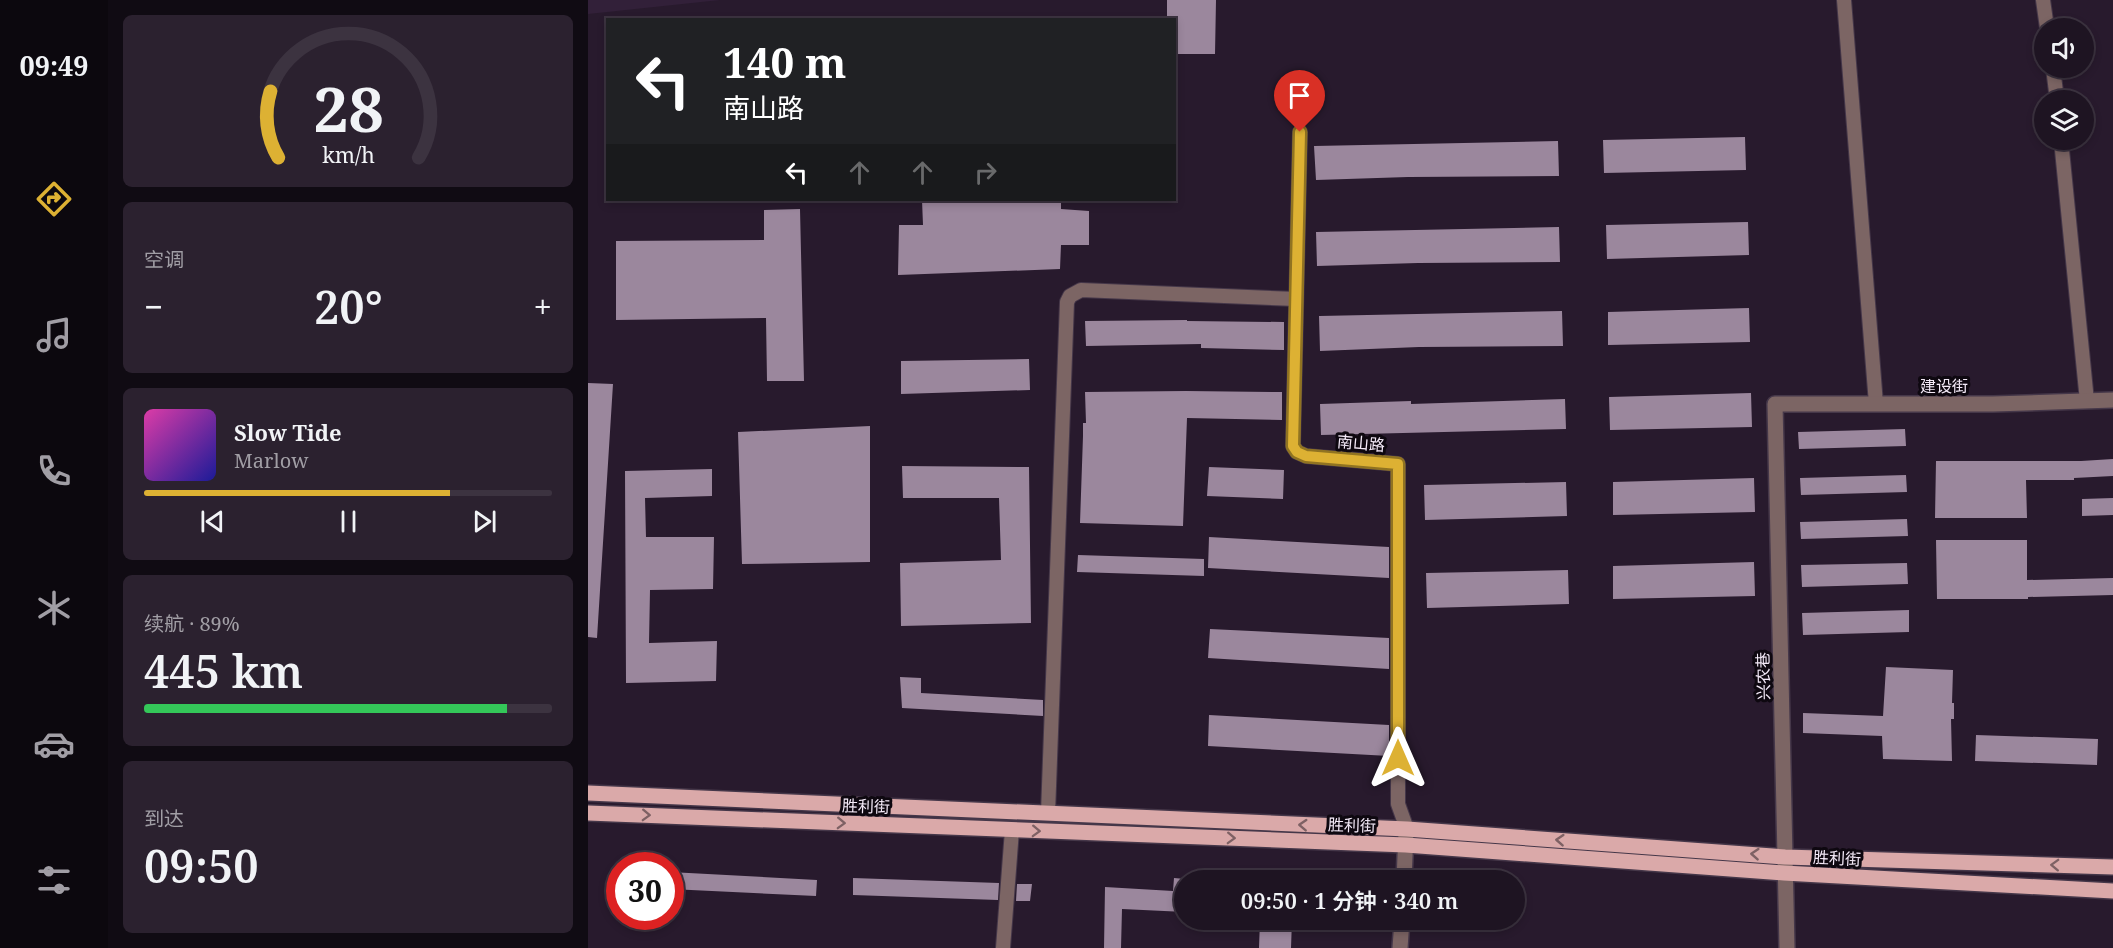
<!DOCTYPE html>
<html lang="zh">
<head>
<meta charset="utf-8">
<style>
  body { margin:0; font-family:"Noto Serif","Noto Sans SC",serif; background:#2b212f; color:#f1f3f6; height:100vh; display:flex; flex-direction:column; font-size:22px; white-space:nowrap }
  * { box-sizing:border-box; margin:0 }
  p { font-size:20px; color:#a19ea5 }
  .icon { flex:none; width:33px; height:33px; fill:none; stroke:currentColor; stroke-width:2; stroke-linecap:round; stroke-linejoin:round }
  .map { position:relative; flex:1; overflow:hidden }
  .sheet { display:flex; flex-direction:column; gap:15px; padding:15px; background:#100b13; width:480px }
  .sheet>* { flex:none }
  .banner { position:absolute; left:18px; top:18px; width:570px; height:183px; border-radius:0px; box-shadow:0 3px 9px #0003,0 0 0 2px #3c3340; background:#202124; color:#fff; overflow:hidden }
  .tools { position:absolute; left:1446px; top:18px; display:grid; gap:12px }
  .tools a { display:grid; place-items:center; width:60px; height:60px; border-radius:50%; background:#1e1422; box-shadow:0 3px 9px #0003,0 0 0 2px #3c3340; font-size:30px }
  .speed { position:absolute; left:18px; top:852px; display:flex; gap:12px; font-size:30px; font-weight:700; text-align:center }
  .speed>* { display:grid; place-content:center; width:78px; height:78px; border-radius:50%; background:#1e1422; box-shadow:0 3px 9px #0003,0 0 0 2px #3c3340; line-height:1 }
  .speed .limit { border:9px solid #d22; background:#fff; color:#111 }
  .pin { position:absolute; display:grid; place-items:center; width:51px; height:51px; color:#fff; margin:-62px -26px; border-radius:50% 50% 50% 0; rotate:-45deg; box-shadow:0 0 6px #0007 }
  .pin .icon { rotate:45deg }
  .me { position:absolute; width:66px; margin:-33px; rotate:0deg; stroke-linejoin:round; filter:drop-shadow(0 0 4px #0008) }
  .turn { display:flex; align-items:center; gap:21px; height:126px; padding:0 18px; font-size:27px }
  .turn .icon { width:78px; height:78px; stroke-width:2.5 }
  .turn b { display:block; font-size:42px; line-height:51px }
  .lanes { display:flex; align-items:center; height:57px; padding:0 18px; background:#0003; justify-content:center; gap:30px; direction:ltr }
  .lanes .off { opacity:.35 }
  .big { font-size:45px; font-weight:600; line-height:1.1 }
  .sheet .card { flex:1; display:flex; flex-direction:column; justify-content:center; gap:9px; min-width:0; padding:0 21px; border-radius:9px; background:#2b212f }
  .sheet .dial { align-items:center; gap:0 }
  .dial svg { height:156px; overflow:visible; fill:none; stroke:#3c3340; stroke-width:7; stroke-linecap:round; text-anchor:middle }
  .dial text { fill:#f1f3f6; stroke:none }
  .song { display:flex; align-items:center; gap:18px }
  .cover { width:72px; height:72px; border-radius:9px; background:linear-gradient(135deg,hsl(320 70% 55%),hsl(240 70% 35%)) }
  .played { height:6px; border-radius:3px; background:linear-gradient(90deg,#ddb133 75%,#3c3340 75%) }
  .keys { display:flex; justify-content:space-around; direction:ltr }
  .heat { display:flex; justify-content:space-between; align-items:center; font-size:33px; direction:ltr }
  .charge { height:9px; border-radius:4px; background:linear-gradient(90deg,#34c759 89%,#3c3340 0) }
  .trip { position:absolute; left:586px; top:870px; width:351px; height:60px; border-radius:30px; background:#1e1422; box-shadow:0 3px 9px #0003,0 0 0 2px #3c3340; font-weight:600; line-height:60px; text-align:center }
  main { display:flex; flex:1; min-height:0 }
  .tabs { display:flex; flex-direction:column; width:108px; justify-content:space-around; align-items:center; background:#0c080e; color:#a19ea5 }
  .tabs .icon { width:42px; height:42px }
  .tabs .current { color:#ddb133 }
  .tabs b { font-size:27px; color:#f1f3f6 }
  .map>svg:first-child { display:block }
  .built { fill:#322039 }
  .building { fill:#9b879d }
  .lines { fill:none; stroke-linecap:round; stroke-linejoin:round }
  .minor-casing { stroke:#453749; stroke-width:16 }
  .tertiary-casing { stroke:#453749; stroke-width:18 }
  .primary-casing { stroke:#453749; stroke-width:18 }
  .minor { stroke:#7c6564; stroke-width:14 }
  .tertiary { stroke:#7c6564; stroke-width:15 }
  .primary { stroke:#daa9a9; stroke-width:15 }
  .oneway { stroke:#7e6164 }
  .route-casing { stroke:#907321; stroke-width:15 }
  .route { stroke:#ddb133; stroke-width:10 }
  .labels { text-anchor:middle; stroke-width:6; stroke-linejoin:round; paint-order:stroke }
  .street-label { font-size:16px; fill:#f4eaf8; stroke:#0e0810 }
</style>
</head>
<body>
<main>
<nav class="tabs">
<b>09:49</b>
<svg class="icon current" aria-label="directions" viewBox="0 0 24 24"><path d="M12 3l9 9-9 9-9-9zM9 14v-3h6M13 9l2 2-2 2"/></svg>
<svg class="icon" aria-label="music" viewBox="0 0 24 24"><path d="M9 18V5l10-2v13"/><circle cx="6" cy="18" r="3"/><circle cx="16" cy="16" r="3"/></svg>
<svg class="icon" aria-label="phone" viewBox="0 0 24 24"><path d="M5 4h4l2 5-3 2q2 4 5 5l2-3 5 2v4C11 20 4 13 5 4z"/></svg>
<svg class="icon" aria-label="climate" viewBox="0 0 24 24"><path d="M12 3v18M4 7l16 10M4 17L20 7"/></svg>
<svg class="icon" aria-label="car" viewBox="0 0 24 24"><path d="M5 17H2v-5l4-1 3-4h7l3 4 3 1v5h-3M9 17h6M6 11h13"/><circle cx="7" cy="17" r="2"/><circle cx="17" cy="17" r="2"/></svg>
<svg class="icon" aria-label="filters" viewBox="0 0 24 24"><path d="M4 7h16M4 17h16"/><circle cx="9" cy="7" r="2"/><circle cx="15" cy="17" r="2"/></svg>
</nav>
<section class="sheet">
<div class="card dial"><svg viewBox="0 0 100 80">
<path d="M14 69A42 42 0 1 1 86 69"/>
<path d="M14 69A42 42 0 0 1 10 35" stroke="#ddb133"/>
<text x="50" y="56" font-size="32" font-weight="700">28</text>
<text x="50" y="72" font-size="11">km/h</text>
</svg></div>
<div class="card"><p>空调</p>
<div class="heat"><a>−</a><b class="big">20°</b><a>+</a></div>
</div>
<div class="card">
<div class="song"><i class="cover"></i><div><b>Slow Tide</b><p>Marlow</p></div></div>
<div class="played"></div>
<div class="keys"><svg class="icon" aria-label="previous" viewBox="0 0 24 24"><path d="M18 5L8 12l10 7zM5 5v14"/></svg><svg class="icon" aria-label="pause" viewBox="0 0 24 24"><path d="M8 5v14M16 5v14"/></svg><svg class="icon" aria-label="next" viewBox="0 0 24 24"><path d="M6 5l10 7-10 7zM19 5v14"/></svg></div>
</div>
<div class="card"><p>续航 · 89%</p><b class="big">445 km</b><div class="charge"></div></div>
<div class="card"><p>到达</p><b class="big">09:50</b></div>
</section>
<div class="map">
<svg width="1525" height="948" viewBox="0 0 1525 948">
  <rect width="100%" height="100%" fill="#281a2d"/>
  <path class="built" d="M0,0H132L0,14Z"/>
  <path class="building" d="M579,0H628L627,54H586V20H579Z
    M1157,137L1158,170L1016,173L1015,140Z
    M970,141L971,176L820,177L728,180L726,146Z
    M334,200H473V209L501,211V245H473L472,269L310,275L311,225H335Z
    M212,209L216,381H179L178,318L28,320V241L176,240V210Z
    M1160,222L1161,255L1019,259L1018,225Z
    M971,227L972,262L830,263L729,266L728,232Z
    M1161,308L1162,342L1020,345V312Z
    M974,311L975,346L831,347L732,351L731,316Z
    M599,320V321L696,322V350L613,348V344L498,346L497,321Z
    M441,359L442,390L313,394V361Z
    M0,383L25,384L9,638L0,637Z
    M598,391L694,392V420L599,418L595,526L492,523L495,436V423H498L497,392Z
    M1163,393L1164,427L1022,430L1021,397Z
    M977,399L978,429L733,435L732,404L823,401V404Z
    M282,426V562L154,564L150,432Z
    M1317,429L1318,446L1211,449L1210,432Z
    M1525,459V476L1486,478V480H1438L1439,518H1347L1348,461H1493Z
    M314,466L441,467L443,623L313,626L312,563L413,560L411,498H315Z
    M621,467L696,470L695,499L619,496Z
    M124,469V496L57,498L58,537H126L125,589L62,590L61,643L129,641L128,681L38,683L37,471Z
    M1318,475L1319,492L1213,495L1212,478Z
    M1166,478L1167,512L1025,515V482Z
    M978,482L979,516L837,520L836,485Z
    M1525,498V515L1494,516V499Z
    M1319,519L1320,536L1213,539L1212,522Z
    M621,537L801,547V578L620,568Z
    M1348,540H1439V580L1525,578V595L1440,597V599H1349Z
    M490,555L616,559V576L489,572Z
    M1166,562L1167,596L1025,599V566Z
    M1319,563L1320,584L1214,587L1213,565Z
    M980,570L981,604L839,608L838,573Z
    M1321,610V632L1215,635L1214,613Z
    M622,629L801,638V669L620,658Z
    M1298,667L1365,670L1364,703H1366V719H1363L1364,761L1295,759L1294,736L1215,733V713L1295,716Z
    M312,677L333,678V693L455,700V716L314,708Z
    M621,715L801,725V756L620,746Z
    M1388,735L1510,739L1509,765L1387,761Z
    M82,872L229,880L228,896L82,889Z
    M265,878L411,883L410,900L265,895Z
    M586,878L597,879V912L534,909L533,948H516L517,887L585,891Z
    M429,884H444L442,901H428Z
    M672,920H704L703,948H671Z"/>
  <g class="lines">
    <defs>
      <path id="minor" d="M1256,0L1288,404
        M1455,0L1459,28
        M1465,68L1469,100
        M712,132L705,446L709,452L718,456L810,464V804L819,829
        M1473,140L1499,401
        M460,813L479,302L482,296L493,290L708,299
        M415,948L424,830"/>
      <path id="tertiary" d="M816,880L818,833
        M812,948L814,920
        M1199,948L1187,404H1405L1525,400"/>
      <path id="primary" d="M0,793L819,829L1197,857L1525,867
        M0,813L818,845L1196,873L1525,891"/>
    </defs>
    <use href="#minor" class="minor-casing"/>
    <use href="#tertiary" class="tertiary-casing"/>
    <use href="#primary" class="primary-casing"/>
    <use href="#minor" class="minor"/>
    <use href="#tertiary" class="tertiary"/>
    <use href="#primary" class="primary"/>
  </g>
  <defs><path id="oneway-chevron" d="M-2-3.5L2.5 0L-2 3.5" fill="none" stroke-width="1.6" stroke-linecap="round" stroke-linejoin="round" transform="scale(1.5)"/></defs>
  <g class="oneway">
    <use href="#oneway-chevron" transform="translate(58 815) rotate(2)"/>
    <use href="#oneway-chevron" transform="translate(253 823) rotate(2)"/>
    <use href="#oneway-chevron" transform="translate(715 825) rotate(-177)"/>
    <use href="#oneway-chevron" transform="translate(448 831) rotate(2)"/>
    <use href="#oneway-chevron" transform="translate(643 838) rotate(2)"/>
    <use href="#oneway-chevron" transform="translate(972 840) rotate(-176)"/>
    <use href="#oneway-chevron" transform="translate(1167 854) rotate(-176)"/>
    <use href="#oneway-chevron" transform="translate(1467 865) rotate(-178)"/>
  </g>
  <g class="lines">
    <defs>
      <path id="route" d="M712,132L705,446L709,452L718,456L810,464V758"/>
    </defs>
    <use href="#route" class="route-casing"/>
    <use href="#route" class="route"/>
  </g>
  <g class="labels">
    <g class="street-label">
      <text x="1356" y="392">建设街</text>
      <text transform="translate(773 443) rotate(5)" y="6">南山路</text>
      <text transform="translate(1175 676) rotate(-91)" y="6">兴农巷</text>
      <text transform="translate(278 806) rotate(2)" y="6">胜利街</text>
      <text transform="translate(764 825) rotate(2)" y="6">胜利街</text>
      <text transform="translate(1249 858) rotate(3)" y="6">胜利街</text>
    </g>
  </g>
</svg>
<div class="tools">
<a><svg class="icon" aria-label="sound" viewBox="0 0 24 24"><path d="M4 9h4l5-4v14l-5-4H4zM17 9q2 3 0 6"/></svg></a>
<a><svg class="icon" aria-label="layers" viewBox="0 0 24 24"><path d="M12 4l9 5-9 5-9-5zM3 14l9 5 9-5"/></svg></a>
</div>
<div class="speed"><div class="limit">30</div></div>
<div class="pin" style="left:712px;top:132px;background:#d93025"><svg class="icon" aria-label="arrive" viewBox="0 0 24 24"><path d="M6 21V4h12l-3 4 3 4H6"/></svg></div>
<svg class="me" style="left:810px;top:758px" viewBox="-20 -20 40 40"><path d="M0-17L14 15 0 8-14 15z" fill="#ddb133" stroke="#fff" stroke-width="4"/></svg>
<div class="trip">09:50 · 1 分钟 · 340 m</div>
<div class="banner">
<div class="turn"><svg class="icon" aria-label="left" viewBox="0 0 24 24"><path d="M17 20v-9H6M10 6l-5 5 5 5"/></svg><div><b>140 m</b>南山路</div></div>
<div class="lanes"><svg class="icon" aria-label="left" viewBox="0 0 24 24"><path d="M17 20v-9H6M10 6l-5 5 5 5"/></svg><svg class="icon off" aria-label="ahead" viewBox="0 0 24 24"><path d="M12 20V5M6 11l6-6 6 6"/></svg><svg class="icon off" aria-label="ahead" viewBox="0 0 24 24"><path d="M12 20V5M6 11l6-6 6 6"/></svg><svg class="icon off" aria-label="right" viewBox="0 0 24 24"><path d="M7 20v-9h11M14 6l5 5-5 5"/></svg></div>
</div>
</div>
</main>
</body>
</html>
